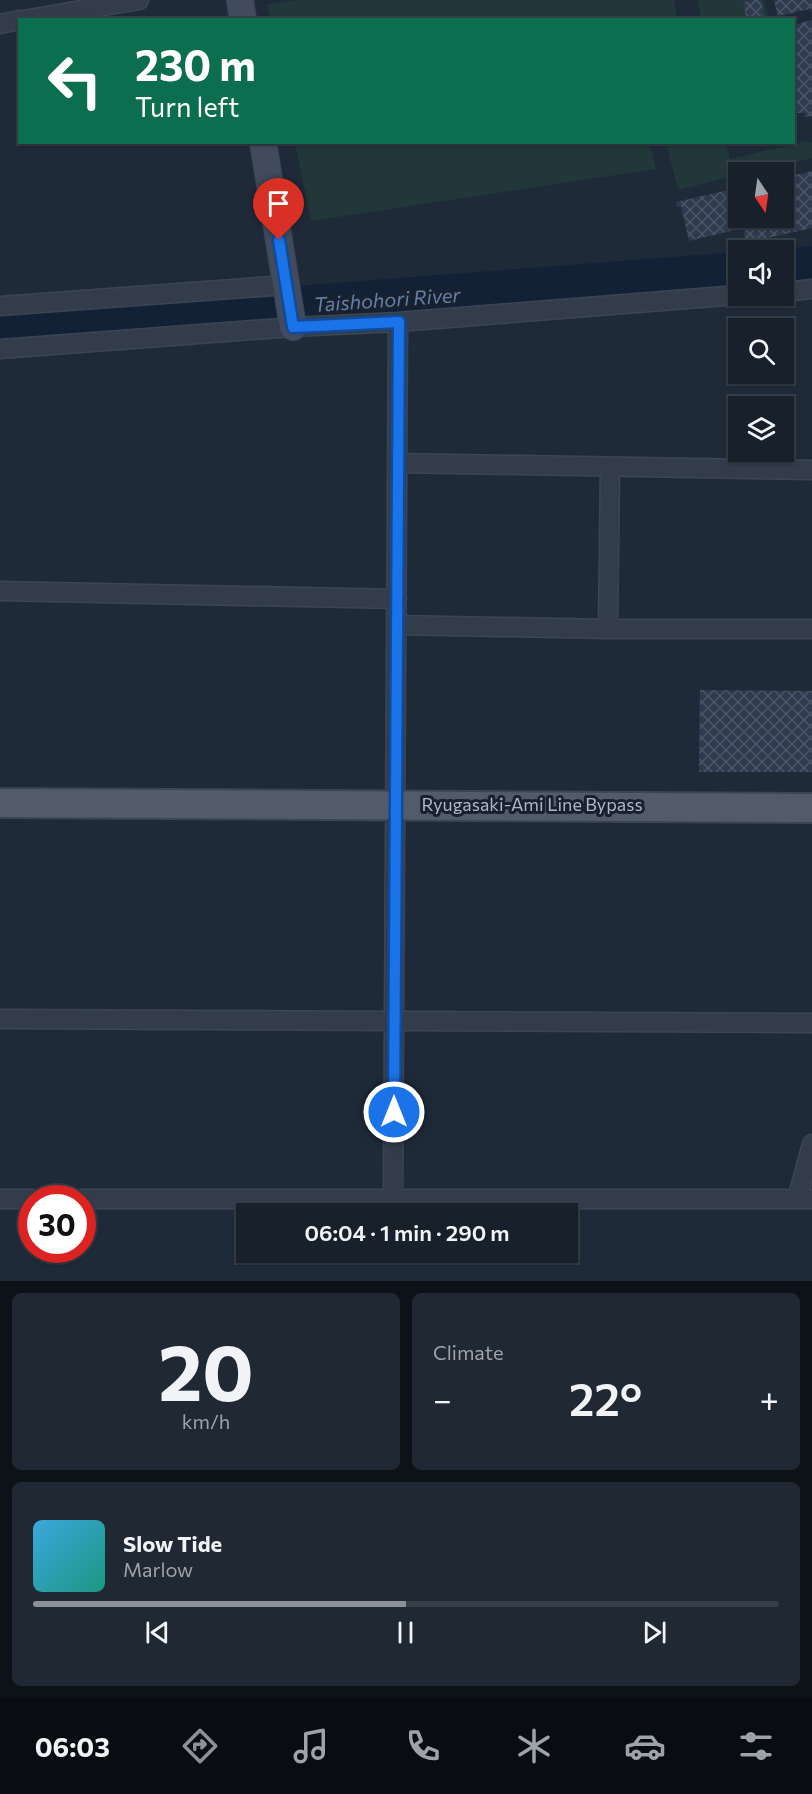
<!DOCTYPE html>
<html lang="en">
<head>
<meta charset="utf-8">
<style>
  body { margin:0; font-family:Commissioner,sans-serif; background:#202833; color:#f1f3f6; height:100vh; display:flex; flex-direction:column; font-size:22px; white-space:nowrap }
  * { box-sizing:border-box; margin:0 }
  p { font-size:20px; color:#9ea3a9 }
  .icon { flex:none; width:33px; height:33px; fill:none; stroke:currentColor; stroke-width:2; stroke-linecap:round; stroke-linejoin:round }
  .map { position:relative; height:1281px; overflow:hidden }
  .sheet { display:flex; flex-direction:column; gap:12px; padding:12px; background:#0d1218; flex:1 }
  .sheet>* { flex:none }
  .banner { position:absolute; left:18px; top:18px; width:777px; height:126px; border-radius:0px; box-shadow:0 2px 4px #0004,0 0 0 2px #363e47; background:#0b6e4f; color:#fff; overflow:hidden }
  .needle { width:39px; rotate:167deg }
  .buttons { position:absolute; left:728px; top:162px; display:grid; gap:12px }
  .buttons a { display:grid; place-items:center; width:66px; height:66px; border-radius:0px; background:#17202b; box-shadow:0 2px 4px #0004,0 0 0 2px #363e47; font-size:30px }
  .speed { position:absolute; left:18px; top:1185px; display:flex; gap:12px; font-size:30px; font-weight:700; text-align:center }
  .speed>* { display:grid; place-content:center; width:78px; height:78px; border-radius:50%; background:#17202b; box-shadow:0 2px 4px #0004,0 0 0 2px #363e47; line-height:1 }
  .speed .limit { border:9px solid #d22; background:#fff; color:#111 }
  .pin { position:absolute; display:grid; place-items:center; width:51px; height:51px; color:#fff; margin:-62px -26px; border-radius:50% 50% 50% 0; rotate:-45deg; box-shadow:0 0 6px #0007 }
  .pin .icon { rotate:45deg }
  .me { position:absolute; width:66px; margin:-33px; rotate:0deg; stroke-linejoin:round; filter:drop-shadow(0 0 4px #0008) }
  .turn { display:flex; align-items:center; gap:21px; height:126px; padding:0 18px; font-size:27px }
  .turn .icon { width:78px; height:78px; stroke-width:2.5 }
  .turn b { display:block; font-size:42px; line-height:51px }
  .big { font-size:45px; font-weight:600; line-height:1.1 }
  .sheet .tile { flex:1; display:flex; flex-direction:column; justify-content:center; gap:9px; min-width:0; padding:0 21px; border-radius:9px; background:#202833 }
  .sheet .dial { align-items:center; gap:0 }
  .dial b { font-size:78px; line-height:1 }
  .song { display:flex; align-items:center; gap:18px }
  .cover { width:72px; height:72px; border-radius:9px; background:linear-gradient(135deg,hsl(200 70% 55%),hsl(170 70% 35%)) }
  .played { height:6px; border-radius:3px; background:linear-gradient(90deg,#8c9099 50%,#363e47 50%) }
  .keys { display:flex; justify-content:space-around; direction:ltr }
  .heat { display:flex; justify-content:space-between; align-items:center; font-size:33px; direction:ltr }
  .sheet .tiles { flex:1; display:grid; gap:12px; grid-template-columns:1fr 1fr }
  .tile:last-child { grid-column:span 2 }
  .trip { position:absolute; left:236px; top:1203px; width:342px; height:60px; border-radius:0px; background:#17202b; box-shadow:0 2px 4px #0004,0 0 0 2px #363e47; font-weight:600; line-height:60px; text-align:center }
  .menu { display:flex; height:96px; justify-content:space-around; align-items:center; background:#090d11; color:#9ea3a9 }
  .menu .icon { width:42px; height:42px }
  .menu .on { color:#8c9099 }
  .menu b { font-size:27px; color:#f1f3f6 }
  .map>svg:first-child { display:block }
  .green { fill:#21373a }
  .lines { fill:none; stroke-linecap:round; stroke-linejoin:round }
  .river { stroke:#132137; stroke-width:42 }
  .building { fill:url(#building-cross-hatch) }
  .street-casing { stroke:#3c4553; stroke-width:21 }
  .secondary-casing { stroke:#3c4553; stroke-width:28 }
  .primary-casing { stroke:#3c4553; stroke-width:32 }
  .street { stroke:#333c4a; stroke-width:18 }
  .secondary { stroke:#414b5d; stroke-width:26 }
  .primary { stroke:#515b6a; stroke-width:28 }
  .route-casing { stroke:#114b97; stroke-width:15 }
  .route { stroke:#1a73e8; stroke-width:10 }
  .labels { text-anchor:middle; stroke-width:6; stroke-linejoin:round; paint-order:stroke }
  .street-label { font-size:18px; fill:#adb7c6; stroke:#19212e }
  .water-label { font-size:20px; font-style:italic; fill:#6480a8; stroke:#19212e }
</style>
</head>
<body>
<div class="map">
<svg width="812" height="1281" viewBox="0 0 812 1281">
  <defs>
    <pattern id="building-cross-hatch" width="8" height="8" patternUnits="userSpaceOnUse" patternTransform="scale(1.5)"><rect width="8" height="8" fill="#2e3b4e"/><path d="M0 0l8 8M0 8l8-8" fill="none" stroke="#4a5566"/></pattern>
  </defs>
  <rect width="100%" height="100%" fill="#1f2a39"/>
  <path class="green" d="M302,0H674L677,19H271L267,4Z
    M698,0H764L769,19H701Z
    M806,141L812,142V158L751,172H738V175L678,190L666,143H726L730,159Z
    M295,143H650L656,169L311,221Z"/>
  <g class="lines">
    <path class="river" d="M783,270L812,267
      M0,330L738,273"/>
  </g>
  <path class="building" d="M753,0H761L765,20H747L743,2Z
    M774,0H812V14L810,9L778,16Z
    M812,20V116L805,117L804,113H794V25Z
    M812,171V228L746,243L743,228L689,241L681,206L677,207L676,202L738,188V218H783V178Z
    M700,690L812,691V772H699Z"/>
  <g class="lines">
    <defs>
      <path id="street" d="M24,20L139,0
        M0,24L20,20
        M783,292L812,289
        M0,306L286,285
        M0,349L293,327L398,322L738,295
        M397,463L812,470
        M0,591L397,599
        M396,625L608,629H812
        M608,629L610,468
        M0,1019L812,1023
        M0,1199H32
        M82,1199H812
        M393,1199L398,322
        M797,1199L812,1144"/>
      <path id="secondary" d="M240,0L243,20
        M263,142L293,327"/>
      <path id="primary" d="M0,803L812,808"/>
    </defs>
    <use href="#street" class="street-casing"/>
    <use href="#secondary" class="secondary-casing"/>
    <use href="#primary" class="primary-casing"/>
    <use href="#street" class="street"/>
    <use href="#secondary" class="secondary"/>
    <use href="#primary" class="primary"/>
  </g>
  <g class="lines">
    <defs>
      <path id="route" d="M279,240L293,327L399,322L394,1112"/>
    </defs>
    <use href="#route" class="route-casing"/>
    <use href="#route" class="route"/>
  </g>
  <g class="labels">
    <g class="street-label">
      <text x="532" y="811">Ryugasaki-Ami Line Bypass</text>
    </g>
    <g class="water-label">
      <text transform="translate(387 300) rotate(-4)" y="7">Taishohori River</text>
    </g>
  </g>
</svg>
<div class="buttons">
<a><svg class="needle" viewBox="-14 -14 28 28"><path d="M0-13l5 13h-10z" fill="#e53935"/><path d="M0 13l5-13h-10z" fill="#9ea3a9"/></svg></a>
<a><svg class="icon" aria-label="sound" viewBox="0 0 24 24"><path d="M4 9h4l5-4v14l-5-4H4zM17 9q2 3 0 6"/></svg></a>
<a><svg class="icon" aria-label="search" viewBox="0 0 24 24"><circle cx="10" cy="10" r="6"/><path d="M15 15l6 6"/></svg></a>
<a><svg class="icon" aria-label="layers" viewBox="0 0 24 24"><path d="M12 4l9 5-9 5-9-5zM3 14l9 5 9-5"/></svg></a>
</div>
<div class="speed"><div class="limit">30</div></div>
<div class="pin" style="left:279px;top:240px;background:#d93025"><svg class="icon" aria-label="arrive" viewBox="0 0 24 24"><path d="M6 21V4h12l-3 4 3 4H6"/></svg></div>
<svg class="me" style="left:394px;top:1112px" viewBox="-20 -20 40 40"><circle r="17" fill="#1a73e8" stroke="#fff" stroke-width="3"/><path d="M0-11L8 9 0 5-8 9z" fill="#fff"/></svg>
<div class="trip">06:04 · 1 min · 290 m</div>
<div class="banner">
<div class="turn"><svg class="icon" aria-label="left" viewBox="0 0 24 24"><path d="M17 20v-9H6M10 6l-5 5 5 5"/></svg><div><b>230 m</b>Turn left</div></div>
</div>
</div>
<section class="sheet">
<div class="tiles">
<div class="tile dial"><b>20</b><p>km/h</p></div>
<div class="tile"><p>Climate</p>
<div class="heat"><a>−</a><b class="big">22°</b><a>+</a></div>
</div>
<div class="tile">
<div class="song"><i class="cover"></i><div><b>Slow Tide</b><p>Marlow</p></div></div>
<div class="played"></div>
<div class="keys"><svg class="icon" aria-label="previous" viewBox="0 0 24 24"><path d="M18 5L8 12l10 7zM5 5v14"/></svg><svg class="icon" aria-label="pause" viewBox="0 0 24 24"><path d="M8 5v14M16 5v14"/></svg><svg class="icon" aria-label="next" viewBox="0 0 24 24"><path d="M6 5l10 7-10 7zM19 5v14"/></svg></div>
</div>
</div>
</section>
<nav class="menu">
<b>06:03</b>
<svg class="icon on" aria-label="directions" viewBox="0 0 24 24"><path d="M12 3l9 9-9 9-9-9zM9 14v-3h6M13 9l2 2-2 2"/></svg>
<svg class="icon" aria-label="music" viewBox="0 0 24 24"><path d="M9 18V5l10-2v13"/><circle cx="6" cy="18" r="3"/><circle cx="16" cy="16" r="3"/></svg>
<svg class="icon" aria-label="phone" viewBox="0 0 24 24"><path d="M5 4h4l2 5-3 2q2 4 5 5l2-3 5 2v4C11 20 4 13 5 4z"/></svg>
<svg class="icon" aria-label="climate" viewBox="0 0 24 24"><path d="M12 3v18M4 7l16 10M4 17L20 7"/></svg>
<svg class="icon" aria-label="car" viewBox="0 0 24 24"><path d="M5 17H2v-5l4-1 3-4h7l3 4 3 1v5h-3M9 17h6M6 11h13"/><circle cx="7" cy="17" r="2"/><circle cx="17" cy="17" r="2"/></svg>
<svg class="icon" aria-label="filters" viewBox="0 0 24 24"><path d="M4 7h16M4 17h16"/><circle cx="9" cy="7" r="2"/><circle cx="15" cy="17" r="2"/></svg>
</nav>
</body>
</html>
